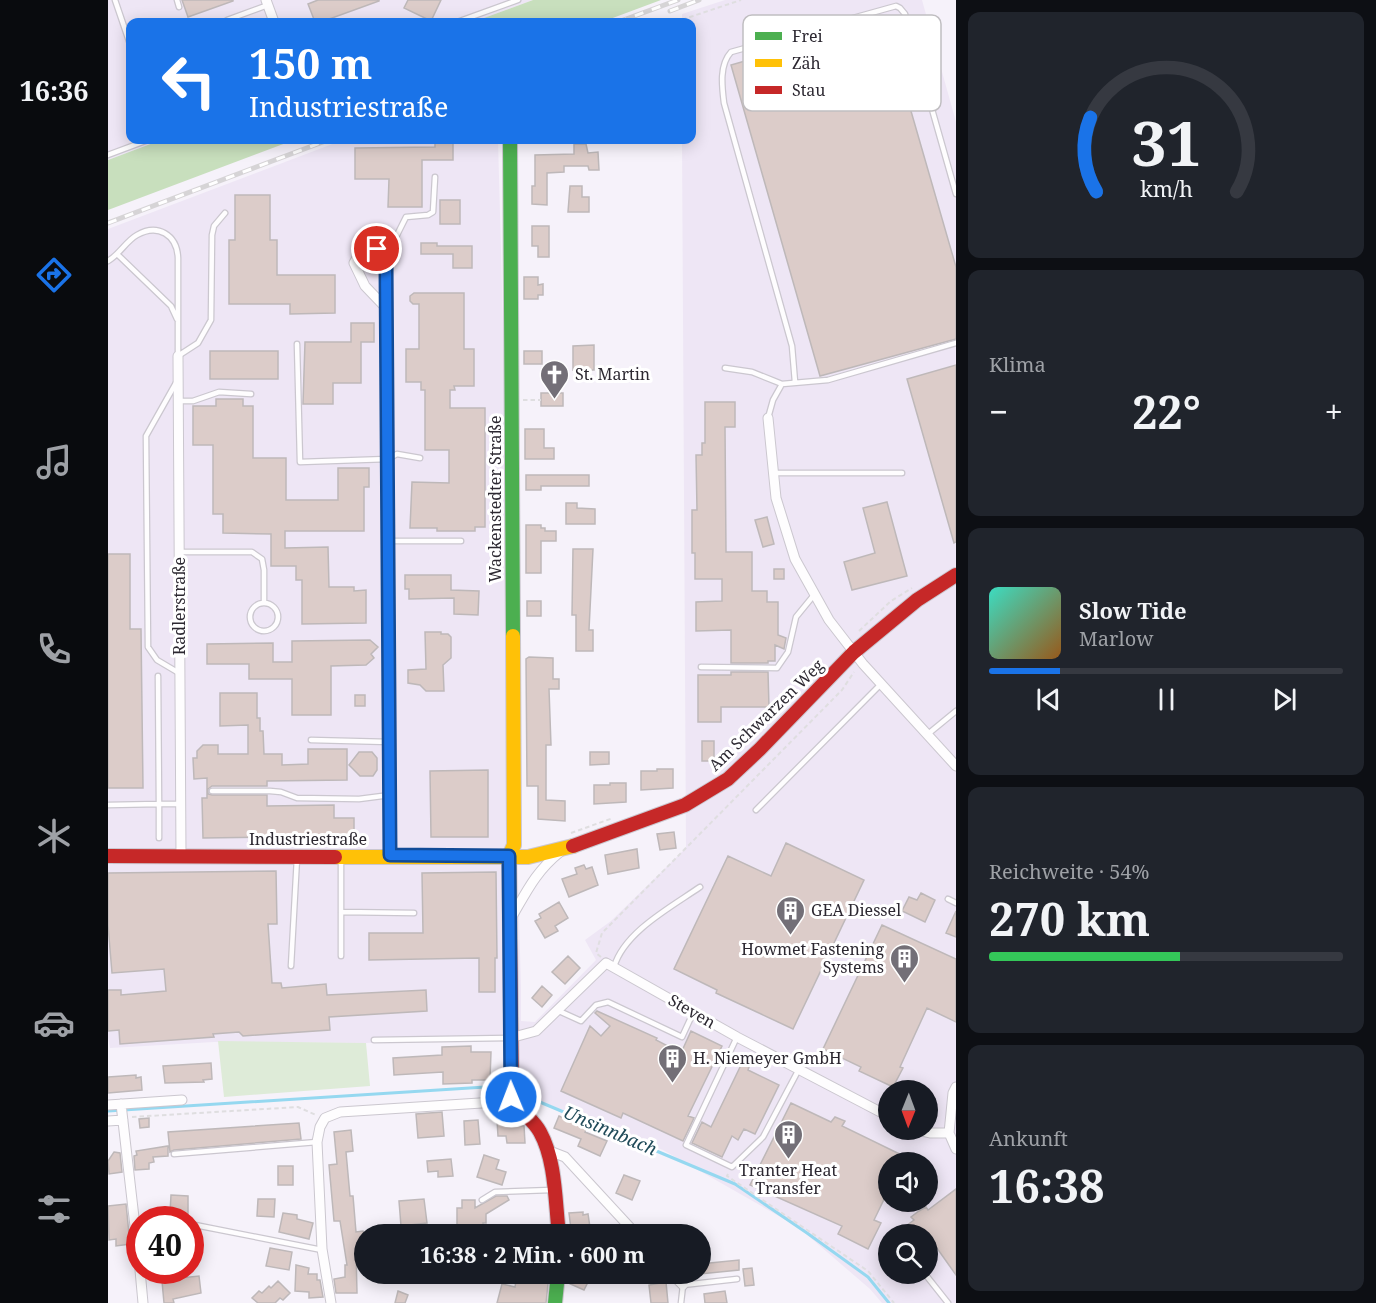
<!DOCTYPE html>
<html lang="de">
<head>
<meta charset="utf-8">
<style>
  body { margin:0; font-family:"Noto Serif",serif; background:#20242c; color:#f1f3f6; height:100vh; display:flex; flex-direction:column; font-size:22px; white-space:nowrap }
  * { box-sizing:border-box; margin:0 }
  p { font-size:20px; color:#9ea1a6 }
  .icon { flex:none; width:33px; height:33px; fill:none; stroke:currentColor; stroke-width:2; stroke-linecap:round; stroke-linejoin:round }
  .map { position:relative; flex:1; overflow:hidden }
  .sheet { display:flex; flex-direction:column; gap:12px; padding:12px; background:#0d0f14; width:420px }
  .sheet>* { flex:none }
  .top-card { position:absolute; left:18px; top:18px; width:570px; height:126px; border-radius:12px; box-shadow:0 3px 15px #0003; background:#1a73e8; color:#fff; overflow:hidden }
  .needle { width:39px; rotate:181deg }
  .fabs { position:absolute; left:770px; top:1080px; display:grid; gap:12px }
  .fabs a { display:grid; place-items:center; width:60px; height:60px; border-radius:50%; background:#171b24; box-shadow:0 3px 15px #0003; font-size:30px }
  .speed { position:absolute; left:18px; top:1206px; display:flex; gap:12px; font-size:30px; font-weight:700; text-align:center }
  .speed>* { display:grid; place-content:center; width:78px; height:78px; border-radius:50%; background:#171b24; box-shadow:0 3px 15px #0003; line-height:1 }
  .speed .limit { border:9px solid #d22; background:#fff; color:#111 }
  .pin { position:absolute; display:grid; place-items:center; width:51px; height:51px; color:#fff; margin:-26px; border:3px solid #fff; border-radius:50%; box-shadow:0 2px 6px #0007 }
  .me { position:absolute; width:66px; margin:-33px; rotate:359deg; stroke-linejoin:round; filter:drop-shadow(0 0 4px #0008) }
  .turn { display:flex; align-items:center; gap:21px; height:126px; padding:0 24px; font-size:27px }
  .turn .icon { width:78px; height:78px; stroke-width:2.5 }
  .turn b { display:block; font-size:42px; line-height:51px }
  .big { font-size:45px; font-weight:700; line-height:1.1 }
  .sheet .card { flex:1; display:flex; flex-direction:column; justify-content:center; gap:9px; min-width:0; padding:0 21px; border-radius:12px; background:#20242c }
  .sheet .dial { align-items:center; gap:0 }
  .dial svg { height:156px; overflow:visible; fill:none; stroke:#363941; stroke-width:7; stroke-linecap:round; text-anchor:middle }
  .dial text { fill:#f1f3f6; stroke:none }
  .song { display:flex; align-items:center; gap:18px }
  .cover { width:72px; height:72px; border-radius:9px; background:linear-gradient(135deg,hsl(170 70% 55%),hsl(30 70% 35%)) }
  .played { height:6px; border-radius:3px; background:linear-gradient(90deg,#1a73e8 20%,#363941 20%) }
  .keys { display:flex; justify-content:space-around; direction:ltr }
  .heat { display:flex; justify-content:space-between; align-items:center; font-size:33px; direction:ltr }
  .charge { height:9px; border-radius:4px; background:linear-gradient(90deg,#34c759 54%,#363941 0) }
  .trip { position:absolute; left:246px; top:1224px; width:357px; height:60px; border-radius:30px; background:#171b24; box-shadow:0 3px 15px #0003; font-weight:700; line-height:60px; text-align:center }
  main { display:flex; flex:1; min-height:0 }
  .dock { display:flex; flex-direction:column; width:108px; justify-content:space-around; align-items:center; background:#090b0e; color:#9ea1a6 }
  .dock .icon { width:42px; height:42px }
  .dock .active { color:#1a73e8 }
  .dock b { font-size:27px; color:#f1f3f6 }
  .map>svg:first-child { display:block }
  .commercial { fill:#eee6f5; fill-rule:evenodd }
  .green { fill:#deebd8 }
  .forest { fill:#c8dfbd }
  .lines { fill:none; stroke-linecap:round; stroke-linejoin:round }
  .stream { stroke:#95d8f0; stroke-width:3 }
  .building { fill:#dcccc9; stroke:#beb8b9; stroke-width:1.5 }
  .lane-casing { stroke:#cbc7cf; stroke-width:7 }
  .street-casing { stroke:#cbc7cf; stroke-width:11 }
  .fast-casing { stroke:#cbc7cf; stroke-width:16 }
  .slow-casing { stroke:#cbc7cf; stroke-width:16 }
  .jam-casing { stroke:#cbc7cf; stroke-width:16 }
  .path { stroke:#dfdee0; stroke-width:2; stroke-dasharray:4.5 3; stroke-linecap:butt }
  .lane { stroke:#fefdfe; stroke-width:4.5 }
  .street { stroke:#fefdfe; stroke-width:9 }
  .fast { stroke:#4caf50; stroke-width:14 }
  .slow { stroke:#ffc107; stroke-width:14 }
  .jam { stroke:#c62828; stroke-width:14 }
  .rail-casing { stroke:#d6d4d6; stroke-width:5 }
  .rail { stroke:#fff; stroke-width:3; stroke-dasharray:9; stroke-linecap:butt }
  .route-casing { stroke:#114b97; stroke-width:15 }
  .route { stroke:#1a73e8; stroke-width:10 }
  .labels { text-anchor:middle; stroke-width:6; stroke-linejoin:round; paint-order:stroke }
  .poi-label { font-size:16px; fill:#2c2831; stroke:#fff; text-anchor:start }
  .street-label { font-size:16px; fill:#2c2831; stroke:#fff }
  .water-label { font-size:18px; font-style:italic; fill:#204b59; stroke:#fff }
  .key { fill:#fff; stroke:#c0bec1; stroke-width:1.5 }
  .key-label { font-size:16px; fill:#2c2831 }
</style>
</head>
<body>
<main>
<nav class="dock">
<b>16:36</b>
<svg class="icon active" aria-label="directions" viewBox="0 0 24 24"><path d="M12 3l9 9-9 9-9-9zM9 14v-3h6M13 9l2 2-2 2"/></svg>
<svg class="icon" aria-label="music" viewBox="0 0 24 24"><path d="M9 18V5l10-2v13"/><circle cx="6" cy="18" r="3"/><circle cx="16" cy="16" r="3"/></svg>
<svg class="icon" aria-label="phone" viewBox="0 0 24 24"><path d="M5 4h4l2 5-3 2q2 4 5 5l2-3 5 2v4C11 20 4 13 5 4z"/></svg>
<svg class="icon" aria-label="climate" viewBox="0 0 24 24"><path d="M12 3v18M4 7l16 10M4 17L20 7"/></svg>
<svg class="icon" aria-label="car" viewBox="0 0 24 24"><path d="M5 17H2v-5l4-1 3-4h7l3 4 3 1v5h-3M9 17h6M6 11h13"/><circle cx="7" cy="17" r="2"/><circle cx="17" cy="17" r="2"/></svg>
<svg class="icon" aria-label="filters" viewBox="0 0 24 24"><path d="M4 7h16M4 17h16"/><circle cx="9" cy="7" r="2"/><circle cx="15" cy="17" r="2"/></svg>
</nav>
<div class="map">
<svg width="848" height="1303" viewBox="0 0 848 1303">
  <rect width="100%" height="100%" fill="#f6f2fa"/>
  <path class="commercial" d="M0,0H425L365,22H22V140H53L0,160Z
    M617,0H814L848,122V1303H774L762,1289L690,1227L555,1150L407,1091L402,1038L258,1043L106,1042L2,1048L0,1038V229L235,140H390L413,988V1021L427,1022L488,960L477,940L503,921L578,848L574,140H584V22H574V14ZM780,1090H819V1130H780ZM780,1162H819V1202H780ZM780,1234H819V1274H780Z"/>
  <path class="green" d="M110,1041L258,1043L262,1086L116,1097Z"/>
  <path class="forest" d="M425,0H553L494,22H365Z
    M53,140H186L0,210V160Z"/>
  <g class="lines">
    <path class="stream" d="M408,1092L627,1184L699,1233L760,1277L781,1303
      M0,1111L393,1086L399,1088"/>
  </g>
  <path class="building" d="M74,0H125V1L80,17Z
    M210,0H271V1L213,22H207L200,4Z
    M300,0H333L323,21L296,8Z
    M777,21L848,267V339L712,376L623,65Z
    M327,140H345V160H314V207H280L281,179H247V148L327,147Z
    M466,144H478L480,153L490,152L491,170H481L480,166H456V172L439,173V205L424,204V186H427V155L466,154Z
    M462,186H474V197H481V212H460Z
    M127,195H162V240H169V275H227V313L182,314V304H121V240H127Z
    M332,200H352V224H332Z
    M424,226H441V257H430V246H424Z
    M313,243H329V246H364V268H345V254H313Z
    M416,277H430V285L435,284V295H430V299H416Z
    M306,293H356V349H366V386H346L347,390H342V408H377V527H367V531H329V528H302L304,482L341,483V450H317V390H313V382H298V349H311V304H305L302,301V296Z
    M243,323H266V342H253V383H225V404H195L197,342H243Z
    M486,345V370H465V346Z
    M102,351H170V379H102Z
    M416,351H434V364H416Z
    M848,365V542L846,543L799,379Z
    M433,393H455V406H433Z
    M108,399H135V406H145V458H178V500H230V468H261V487H256V531H177V548L220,547L221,587H246V591L258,590V623L194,624V580H188V566H163V534L115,533V514H105V445H85V406H108Z
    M597,402H627V427H617L618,552H644V591H659V602H670V635L678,638L676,649L667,645V661H660V663H623V630L588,631V602L614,601V579H587V553H584V510H589L588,455H594V443H597Z
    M417,429H436V448H446V459H417Z
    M418,475H481V486H433V490H418Z
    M779,502L799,576L744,590L736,562L767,553L755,508Z
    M458,503H469V508L487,509V524H458Z
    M659,517L666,544L655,547L647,520Z
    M418,525H433V528H437V531H448V541H433V573H418Z
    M465,549H485L481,630H485V651H468V615H464Z
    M0,554H22V629H33L35,788H0Z
    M666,569H676V579H666Z
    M297,575H343V590L371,591L370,615L346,614V598L301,599V589H297Z
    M419,601H433V616H419Z
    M317,632H333V634H340L343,637V658L335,665L336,691H318L312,685L300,683V670L318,669Z
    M262,640L270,647L263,654L266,658L258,665L223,666V715H184V679H141V664H99V644L165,643V662H184V641Z
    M421,657L445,658V679H451V689H441L443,745H438V800L457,801V821L430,819V786H419L418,659Z
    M623,672H660L661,707H613V722H590V675H623Z
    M112,693H149V718H152V731H155L156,754H174V765L200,764V749H239V780L159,781V786H104L100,789V794L104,795H159V806L226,805V818H246V836L95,838L94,798H99V778L86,779L85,758H89V751L95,745H110V754H140V725L112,726Z
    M247,695H257V706H247Z
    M594,741H606V761H594Z
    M251,752H264L269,758V770L265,776H252L241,765Z
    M482,752H501V764L482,765Z
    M549,769H565V788L533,790V771H549Z
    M380,770V837H323L322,771Z
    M502,783H518V802L486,804V785H502Z
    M566,832L568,848L552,850L549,834Z
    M678,843L756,880L685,1029L608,993L609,990L566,969L620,856L663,876Z
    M529,849L531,868L500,874L497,855Z
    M476,865L478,869L484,867L490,885L461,897L454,879L469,874L467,868Z
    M168,871L169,924H160L164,983H173L174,988L218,984L219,995L318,990L319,1011L221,1017L222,1030L135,1036L131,1032L105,1034L106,1037L12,1044L11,1030L0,1031V990H13V995L58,991L56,969L4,973L0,925V873Z
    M388,872L389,958H387V992H371V958L261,960V933H315L314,873Z
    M813,893L827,900L817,922L794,911L801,897L809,900Z
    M451,902L460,918L447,926L450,931L437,938L427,921L433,918L431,914Z
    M848,911V937L838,933Z
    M774,925L848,959V1022L819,1008L792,1067L795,1068L785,1087L751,1071L753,1067L715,1049Z
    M460,956L472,968L457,984L444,972Z
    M434,986L444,995L434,1007L424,998Z
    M489,1011L549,1038L548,1040L573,1053L583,1031L614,1046L580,1116L586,1118L575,1141L515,1113L513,1118L453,1091L482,1026L493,1036L502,1026L487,1013Z
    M363,1046V1052H383L382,1080H364V1083L335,1084V1072L286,1075L285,1058L334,1055V1047Z
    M103,1063L104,1079L95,1080L96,1082L57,1083L55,1066Z
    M634,1063L641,1067L640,1070L671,1085L647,1134L636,1129L630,1140L624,1136L614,1157L584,1143L594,1122L603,1127Z
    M28,1075V1078L33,1077L34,1090L0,1093V1077Z
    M683,1103L723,1122L727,1117L737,1121L734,1126L808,1162H780V1191L766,1220L773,1223L760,1249L730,1234L734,1226L642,1185Z
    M334,1112L336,1136L310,1138L308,1114Z
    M451,1116L479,1128L477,1132L499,1141L492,1156L470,1146L473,1139L446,1128Z
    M41,1118V1127L32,1128L31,1119Z
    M408,1119L409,1125L416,1126L417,1143H399L398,1136H390L389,1120Z
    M370,1120L372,1144L357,1145L356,1121Z
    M191,1123L193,1139L66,1150L62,1152L60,1132Z
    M243,1130L245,1151L238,1152L242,1196H245L248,1232L255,1231L256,1233V1249L248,1251L249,1293H228L226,1279L237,1277V1265H239L232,1221H226L221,1165L229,1164L226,1132Z
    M60,1146V1156L45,1157L46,1162L41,1163V1169L27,1170L26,1156L29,1155L28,1151Z
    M6,1152L12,1153L14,1172L1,1174L0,1161Z
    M376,1155L391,1160L388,1169L398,1172L394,1185L369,1177Z
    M343,1159L345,1176L330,1177V1171L320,1172L319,1161Z
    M170,1166H185V1185H170Z
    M516,1175L532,1181L524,1200L508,1193Z
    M848,1189V1275L819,1234H787L806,1220L803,1217L811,1211L818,1207L820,1210Z
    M63,1195L80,1196V1214L62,1213Z
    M388,1196H399L401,1200L378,1214V1223H375V1228H367V1232L349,1233V1208H354V1200H367V1208Z
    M150,1199H167L166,1217L149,1216Z
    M316,1199L319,1223L293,1226L291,1201Z
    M18,1204L22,1244L8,1246V1239L1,1240L0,1206Z
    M475,1212V1215L480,1214L483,1234H471L470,1231L467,1232L466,1228L463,1229L461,1213Z
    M175,1213L189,1215V1219L205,1223L201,1239L171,1232Z
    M162,1248L184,1252L181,1270L158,1266Z
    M631,1260V1270L592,1274V1264Z
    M188,1265L201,1268L200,1274H209V1280H212L215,1297L201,1298V1292L187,1291Z
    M644,1268L646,1285L637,1286L635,1269Z
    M53,1270H62L63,1279L91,1276L93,1293L65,1299L66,1303H56Z
    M409,1274H441L438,1303H389L394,1284L407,1287Z
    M459,1274H479L478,1276L482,1278L476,1290L458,1282Z
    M170,1281L182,1293L175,1300L172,1298L167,1303H150L144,1298L151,1291L154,1293L161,1286L163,1288Z
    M558,1282L560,1303H543L541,1285Z
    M290,1291L300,1295L297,1303H287Z
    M617,1291L619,1303H597L596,1294Z"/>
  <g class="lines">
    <defs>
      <path id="lane" d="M7,0L22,44
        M69,0L71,7
        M119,20L160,5
        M349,22L410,0
        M0,155L40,140
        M10,255L63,306L69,319
        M0,261C12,254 18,241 29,235C50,223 69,235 70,258V356
        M276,261L298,217L320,215L325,212L327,177
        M189,344L192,462L280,459L289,454L312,458
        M70,356L90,343L103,320L104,235L106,226L117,213
        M617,368L644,372L674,384
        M69,381L38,436L40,647L49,660L71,673
        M687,382L684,346L616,103C614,87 611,65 623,52L788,6L792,8L797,14L848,194
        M70,401H85L111,392L143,394
        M660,418L665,400L674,384L720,380L848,343
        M666,473H794
        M280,541H353
        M71,552H144L154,559L156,570V603
        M142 617a14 14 0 1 1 28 0a14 14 0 1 1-28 0Z
        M593,667L669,668L680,652L688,617L706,595
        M50,676L51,804H72
        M820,734L848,711
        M203,740L282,742
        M104,791H162L173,792L189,798L251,799L282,795
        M0,805L51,804V838
        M648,810L773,684
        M233,858V956
        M840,899L848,903
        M233,912L306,913
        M183,966L189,858
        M506,967C516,932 563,907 592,887
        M451,1011L473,1021L488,1005L500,1002L574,1037L586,1011
        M629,1037L578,1145L624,1167L655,1137L691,1069
        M266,1040L400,1038
        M66,1154L209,1142
        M374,1200L387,1192L443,1190
        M82,1224L214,1250
        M817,1274L840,1303
        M573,1303L575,1285L629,1279"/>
      <path id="street" d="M158,0L166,22
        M279,309L257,286L246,263L254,249H269L278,264L279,309L282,855
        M70,356L73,856
        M660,418L668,498L687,559L721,620L755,664L848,766
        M402,920C418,893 427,872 452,852
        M402,1038L428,1031L498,963L629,1037L780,1116
        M848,1087L845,1093L841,1133L848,1149
        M13,1104L32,1270
        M0,1105L74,1100
        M0,1121L15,1120
        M809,1130L823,1133H841
        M439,1150L457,1157L528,1234
        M32,1270L35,1303
        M564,1274L575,1285
        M223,1303L214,1249L209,1142L212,1127L217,1118L232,1112L404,1101"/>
      <path id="fast" d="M402,140L405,636
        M447,1303L450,1274"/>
      <path id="slow" d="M227,857H420L465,846
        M402,938L401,856L406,845L405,636"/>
      <path id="jam" d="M465,846L577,805L620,779L652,749L746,652L809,600L848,575
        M0,856L227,857
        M402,938L404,1094C409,1111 424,1117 432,1132C448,1161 447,1202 451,1234"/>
    </defs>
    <use href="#lane" class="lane-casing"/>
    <use href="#street" class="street-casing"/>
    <use href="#fast" class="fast-casing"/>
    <use href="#slow" class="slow-casing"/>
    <use href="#jam" class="jam-casing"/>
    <path class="path" d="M567,22L633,0
      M415,400H433
      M751,631L783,601L804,588
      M463,833L505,818
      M493,957L488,953L494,933L734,690L746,672
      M24,1117L190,1107L208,1115
      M620,1174L619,1176L760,1271L786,1303"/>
    <use href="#lane" class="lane"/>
    <use href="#street" class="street"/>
    <use href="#fast" class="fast"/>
    <use href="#slow" class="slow"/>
    <use href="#jam" class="jam"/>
    <defs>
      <path id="rail" d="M562,11L591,0
        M510,22L570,0
        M0,223L220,140"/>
    </defs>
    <use href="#rail" class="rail-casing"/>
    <use href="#rail" class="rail"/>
  </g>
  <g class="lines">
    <defs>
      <path id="route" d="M269,249L278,264L282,855L401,856L403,1097"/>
    </defs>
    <use href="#route" class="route-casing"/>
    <use href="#route" class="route"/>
  </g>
  <defs>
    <symbol id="church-pin" viewBox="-11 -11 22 30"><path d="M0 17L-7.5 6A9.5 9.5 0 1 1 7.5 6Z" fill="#736f77" stroke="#fff"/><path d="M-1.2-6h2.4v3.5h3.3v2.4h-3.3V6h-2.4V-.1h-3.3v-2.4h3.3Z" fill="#fff"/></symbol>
    <symbol id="building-pin" viewBox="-11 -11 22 30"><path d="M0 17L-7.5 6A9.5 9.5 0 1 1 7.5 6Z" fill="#736f77" stroke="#fff"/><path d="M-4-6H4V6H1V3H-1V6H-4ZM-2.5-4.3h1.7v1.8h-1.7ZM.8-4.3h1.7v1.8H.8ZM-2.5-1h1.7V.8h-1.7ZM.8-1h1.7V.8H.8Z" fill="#fff"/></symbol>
  </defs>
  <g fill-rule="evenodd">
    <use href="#church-pin" x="430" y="358" width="33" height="45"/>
    <use href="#building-pin" x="666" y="894" width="33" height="45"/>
    <use href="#building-pin" x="780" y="942" width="33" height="45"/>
    <use href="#building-pin" x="548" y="1042" width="33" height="45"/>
    <use href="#building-pin" x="664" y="1118" width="33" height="45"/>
  </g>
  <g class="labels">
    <g class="poi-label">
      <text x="467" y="380">St. Martin</text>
      <text x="703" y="916">GEA Diessel</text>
      <text x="776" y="955" text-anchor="end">Howmet Fastening<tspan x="776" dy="18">Systems</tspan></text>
      <text x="585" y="1064">H. Niemeyer GmbH</text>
      <text x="680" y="1176" text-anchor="middle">Tranter Heat<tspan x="680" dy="18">Transfer</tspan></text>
    </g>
    <g class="street-label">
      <text transform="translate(387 499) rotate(-90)" y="6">Wackenstedter Straße</text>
      <text transform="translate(71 606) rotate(-90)" y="6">Radlerstraße</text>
      <text transform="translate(658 715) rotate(-44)" y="6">Am Schwarzen Weg</text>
      <text x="200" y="845">Industriestraße</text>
      <text transform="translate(584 1011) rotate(30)" y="6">Steven</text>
    </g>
    <g class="water-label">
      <text transform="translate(502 1131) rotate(23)" y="6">Unsinnbach</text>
    </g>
  </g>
  <rect x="635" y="15" width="198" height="96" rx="9" class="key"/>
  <rect x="647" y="32" width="27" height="8" fill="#4caf50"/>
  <rect x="647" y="59" width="27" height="8" fill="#ffc107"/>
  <rect x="647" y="86" width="27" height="8" fill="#c62828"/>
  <g class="key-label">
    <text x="684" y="42">Frei</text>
    <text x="684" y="69">Zäh</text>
    <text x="684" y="96">Stau</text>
  </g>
</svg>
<div class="fabs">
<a><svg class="needle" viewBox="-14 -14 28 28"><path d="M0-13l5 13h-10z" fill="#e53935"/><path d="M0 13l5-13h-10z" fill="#9ea1a6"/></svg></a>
<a><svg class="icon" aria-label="sound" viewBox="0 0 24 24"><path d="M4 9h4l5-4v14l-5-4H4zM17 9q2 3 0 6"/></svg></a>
<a><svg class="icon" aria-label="search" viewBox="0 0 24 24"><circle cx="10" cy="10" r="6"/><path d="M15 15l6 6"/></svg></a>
</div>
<div class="speed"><div class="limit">40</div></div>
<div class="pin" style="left:269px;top:249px;background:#d93025"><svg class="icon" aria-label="arrive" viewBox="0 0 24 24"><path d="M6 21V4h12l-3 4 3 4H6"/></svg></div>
<svg class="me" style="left:403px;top:1097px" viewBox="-20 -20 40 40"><circle r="17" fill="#1a73e8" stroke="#fff" stroke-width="3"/><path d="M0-11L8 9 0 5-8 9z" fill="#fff"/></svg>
<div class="trip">16:38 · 2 Min. · 600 m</div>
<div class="top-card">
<div class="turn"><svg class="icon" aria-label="left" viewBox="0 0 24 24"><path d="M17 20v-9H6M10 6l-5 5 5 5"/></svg><div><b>150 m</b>Industriestraße</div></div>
</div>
</div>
<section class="sheet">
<div class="card dial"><svg viewBox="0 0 100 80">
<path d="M14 69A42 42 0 1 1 86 69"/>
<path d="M14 69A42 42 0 0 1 11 31" stroke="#1a73e8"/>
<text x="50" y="56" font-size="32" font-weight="700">31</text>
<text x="50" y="72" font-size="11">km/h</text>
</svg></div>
<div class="card"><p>Klima</p>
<div class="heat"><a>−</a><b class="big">22°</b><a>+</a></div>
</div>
<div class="card">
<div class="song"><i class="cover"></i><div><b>Slow Tide</b><p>Marlow</p></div></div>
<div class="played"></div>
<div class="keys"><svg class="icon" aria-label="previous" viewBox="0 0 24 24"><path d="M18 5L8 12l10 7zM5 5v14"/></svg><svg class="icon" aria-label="pause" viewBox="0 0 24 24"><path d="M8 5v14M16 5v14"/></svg><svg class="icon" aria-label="next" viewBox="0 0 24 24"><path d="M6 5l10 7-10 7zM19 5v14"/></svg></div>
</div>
<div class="card"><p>Reichweite · 54%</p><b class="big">270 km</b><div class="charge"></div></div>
<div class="card"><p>Ankunft</p><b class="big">16:38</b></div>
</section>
</main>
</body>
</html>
